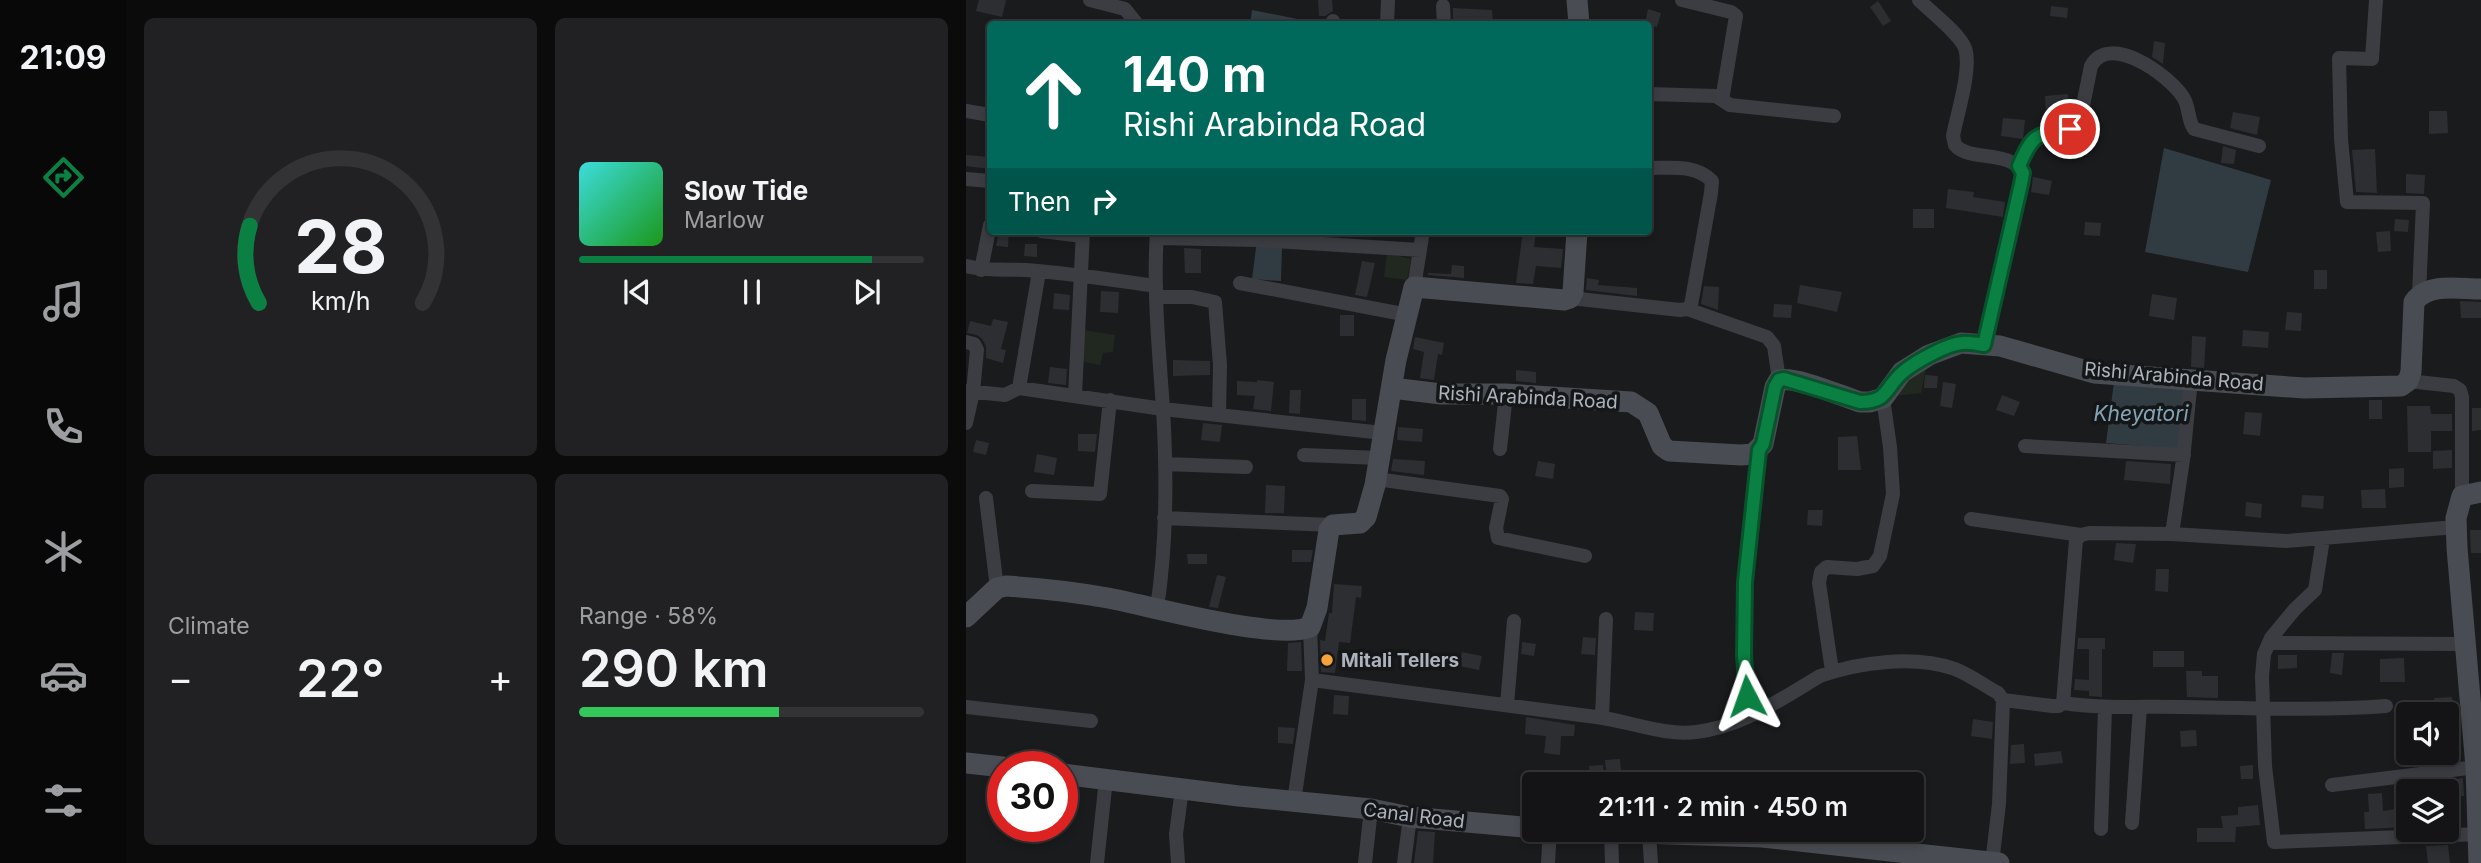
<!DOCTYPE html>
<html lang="en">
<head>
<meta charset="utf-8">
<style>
  body { margin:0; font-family:Inter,sans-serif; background:#212123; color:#f1f3f6; height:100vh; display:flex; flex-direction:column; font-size:26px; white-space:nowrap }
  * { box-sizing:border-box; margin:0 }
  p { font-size:23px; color:#9d9ea1 }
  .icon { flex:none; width:38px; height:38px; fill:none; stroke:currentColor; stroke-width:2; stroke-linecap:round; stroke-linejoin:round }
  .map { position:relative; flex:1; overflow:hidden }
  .panel { display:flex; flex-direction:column; gap:18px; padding:18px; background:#0b0b0c; width:840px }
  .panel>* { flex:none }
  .banner { position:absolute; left:21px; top:21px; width:665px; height:214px; border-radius:7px; box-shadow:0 4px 10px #0003,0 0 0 2px #333335; background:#00695c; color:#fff; overflow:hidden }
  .controls { position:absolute; left:1430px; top:702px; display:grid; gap:14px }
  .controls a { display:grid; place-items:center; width:63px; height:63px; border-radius:7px; background:#141416; box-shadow:0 4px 10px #0003,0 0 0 2px #333335; font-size:35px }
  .speed { position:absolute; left:21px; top:751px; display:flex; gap:14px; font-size:35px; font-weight:700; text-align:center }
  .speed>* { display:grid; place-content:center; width:91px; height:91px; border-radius:50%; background:#141416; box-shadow:0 4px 10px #0003,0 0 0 2px #333335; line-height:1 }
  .speed .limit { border:10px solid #d22; background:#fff; color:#111 }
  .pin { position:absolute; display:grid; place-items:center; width:60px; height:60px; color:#fff; margin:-30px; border:4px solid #fff; border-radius:50%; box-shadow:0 2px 7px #0007 }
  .me { position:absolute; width:77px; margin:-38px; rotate:356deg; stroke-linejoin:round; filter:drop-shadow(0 0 5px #0008) }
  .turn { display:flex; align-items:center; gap:24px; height:147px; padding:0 21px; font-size:32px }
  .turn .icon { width:91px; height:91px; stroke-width:2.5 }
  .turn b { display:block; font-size:49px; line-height:60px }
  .then { display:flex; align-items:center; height:66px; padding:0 21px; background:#0003; gap:14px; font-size:26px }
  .big { font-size:52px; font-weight:600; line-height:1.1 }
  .panel .card { flex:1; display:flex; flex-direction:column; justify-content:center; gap:10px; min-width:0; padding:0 24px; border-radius:10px; background:#212123 }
  .panel .dial { align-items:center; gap:0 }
  .dial svg { height:182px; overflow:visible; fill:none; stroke:#333335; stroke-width:7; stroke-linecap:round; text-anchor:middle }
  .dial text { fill:#f1f3f6; stroke:none }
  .song { display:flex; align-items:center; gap:21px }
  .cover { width:84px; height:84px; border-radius:10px; background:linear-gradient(135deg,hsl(180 70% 55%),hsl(120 70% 35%)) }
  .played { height:7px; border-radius:4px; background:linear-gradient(90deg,#0b8043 85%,#333335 85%) }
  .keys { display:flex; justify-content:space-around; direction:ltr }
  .heat { display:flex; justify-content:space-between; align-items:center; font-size:38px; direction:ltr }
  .charge { height:10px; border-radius:5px; background:linear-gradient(90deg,#34c759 58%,#333335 0) }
  .panel .tiles { flex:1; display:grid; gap:18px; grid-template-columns:repeat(2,1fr) }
  .trip { position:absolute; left:556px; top:772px; width:402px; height:70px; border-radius:7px; background:#141416; box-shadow:0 4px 10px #0003,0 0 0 2px #333335; font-weight:600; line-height:70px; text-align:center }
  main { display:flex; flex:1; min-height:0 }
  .dock { display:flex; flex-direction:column; width:126px; justify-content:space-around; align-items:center; background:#080809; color:#9d9ea1 }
  .dock .icon { width:49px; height:49px }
  .dock .selected { color:#0b8043 }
  .dock b { font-size:32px; color:#f1f3f6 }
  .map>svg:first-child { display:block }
  .green { fill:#202820 }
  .water { fill:#303c42 }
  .building { fill:#2d2e31 }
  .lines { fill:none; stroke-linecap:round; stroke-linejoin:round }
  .street { stroke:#3b3d42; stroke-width:14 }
  .secondary { stroke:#494c52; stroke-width:21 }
  .route-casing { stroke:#07532c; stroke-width:18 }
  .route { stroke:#0b8043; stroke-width:12 }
  .poi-dot { fill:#f5a23a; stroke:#151618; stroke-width:2.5 }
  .labels { text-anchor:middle; stroke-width:7; stroke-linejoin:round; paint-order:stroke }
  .street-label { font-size:19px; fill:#adb3bc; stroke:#151618 }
  .poi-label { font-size:19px; font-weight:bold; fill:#adb3bc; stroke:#151618; text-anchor:start }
  .water-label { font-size:21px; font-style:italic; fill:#84a5b7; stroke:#151618 }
</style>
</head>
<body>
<main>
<nav class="dock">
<b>21:09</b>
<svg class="icon selected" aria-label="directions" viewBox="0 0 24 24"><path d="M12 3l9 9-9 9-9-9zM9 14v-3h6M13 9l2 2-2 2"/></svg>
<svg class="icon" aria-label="music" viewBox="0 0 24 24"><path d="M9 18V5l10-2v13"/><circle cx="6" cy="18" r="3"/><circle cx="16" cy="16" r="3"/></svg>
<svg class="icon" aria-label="phone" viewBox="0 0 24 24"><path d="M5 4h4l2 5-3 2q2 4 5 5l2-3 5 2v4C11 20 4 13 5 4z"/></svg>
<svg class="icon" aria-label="climate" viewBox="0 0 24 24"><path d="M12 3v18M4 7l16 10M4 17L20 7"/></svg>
<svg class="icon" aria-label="car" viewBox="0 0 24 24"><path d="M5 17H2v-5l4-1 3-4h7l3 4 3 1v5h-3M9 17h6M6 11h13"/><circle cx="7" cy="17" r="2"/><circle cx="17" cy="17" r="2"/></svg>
<svg class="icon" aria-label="filters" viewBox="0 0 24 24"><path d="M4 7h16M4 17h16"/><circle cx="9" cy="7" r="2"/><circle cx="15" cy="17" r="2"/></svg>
</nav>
<section class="panel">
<div class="tiles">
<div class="card dial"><svg viewBox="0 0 100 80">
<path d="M14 69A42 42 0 1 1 86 69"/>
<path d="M14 69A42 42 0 0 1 10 35" stroke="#0b8043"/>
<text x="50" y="56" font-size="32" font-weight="700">28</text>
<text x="50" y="72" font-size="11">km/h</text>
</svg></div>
<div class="card">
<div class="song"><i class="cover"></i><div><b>Slow Tide</b><p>Marlow</p></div></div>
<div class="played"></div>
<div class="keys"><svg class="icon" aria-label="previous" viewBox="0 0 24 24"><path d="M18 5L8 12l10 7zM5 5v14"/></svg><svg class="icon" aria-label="pause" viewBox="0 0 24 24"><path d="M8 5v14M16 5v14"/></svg><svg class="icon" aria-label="next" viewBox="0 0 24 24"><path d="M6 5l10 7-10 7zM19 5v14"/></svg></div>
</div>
<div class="card"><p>Climate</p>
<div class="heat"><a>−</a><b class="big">22°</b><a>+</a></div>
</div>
<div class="card"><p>Range · 58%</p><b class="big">290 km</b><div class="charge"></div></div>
</div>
</section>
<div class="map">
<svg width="1515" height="863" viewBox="0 0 1515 863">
  <rect width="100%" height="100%" fill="#1a1b1d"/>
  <path class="green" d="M421,253L445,259L441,280L418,277Z
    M111,329L149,335L147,352L137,353L134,365L107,360Z
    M962,359L955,393L927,396Z"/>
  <path class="water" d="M286,10L357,24H284Z
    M1198,148L1305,180L1282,272L1179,252Z
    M291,240L316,248L315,281L286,279Z
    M1148,382L1218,386L1213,449L1140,443Z"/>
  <path class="building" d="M13,0H40L36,17L10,11Z
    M352,0H366L367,11L359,16H353Z
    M912,1L925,21L917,26L904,7Z
    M1085,6L1102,8L1101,18L1084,16Z
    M487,8L526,10L527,24H487Z
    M682,9L695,13L691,27L679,24Z
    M1188,41L1199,43L1197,64L1186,57Z
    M1102,94L1104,113L1080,114L1079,96Z
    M1463,111H1481L1482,133L1463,134Z
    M1267,112L1294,117L1291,135L1264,128Z
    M1037,118L1059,120L1057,139L1035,136Z
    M1257,146L1270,150L1268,164L1255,163Z
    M1409,149L1411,193L1390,192L1386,150Z
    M0,155L24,157V169L0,166Z
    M1440,174L1459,175L1458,194L1440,193Z
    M1067,177L1086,181L1083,195L1065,192Z
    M982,189L1008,192L1007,197L1039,202L1037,217L980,208Z
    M947,209H968V228H947Z
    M1429,219L1443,220L1442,232L1428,231Z
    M1119,222L1135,223L1134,236L1118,235Z
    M33,231H43L42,247L30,246Z
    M557,231H570L568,247L597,249L595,268L570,266L567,284L550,283Z
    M1424,231L1425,251L1412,252L1410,232Z
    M59,244H71V257L58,256Z
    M218,248L235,249V273H219Z
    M396,261L409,263L401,297L389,295Z
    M486,265L498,266V278L462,275V273L485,274Z
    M1348,270H1361V289H1348Z
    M621,278L633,280L632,285L671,288V296L620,290Z
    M834,285L876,292L871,312L831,303Z
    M738,286L753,287L752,310L735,304Z
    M135,291L153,292L152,313L134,312Z
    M88,293L104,295L103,310L87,309Z
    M1186,294L1211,298L1208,320L1183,316Z
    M1494,301L1515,302V318H1495Z
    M808,304L826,305L825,318L807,317Z
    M1321,312L1336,313L1335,331L1319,330Z
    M374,315H388V336H374Z
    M27,319L42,322L35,349L40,350L37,363L20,358V346L16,339L11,335L1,333L4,321L25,326Z
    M1277,330L1303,332L1302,348L1276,346Z
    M1226,336L1240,337L1238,368L1225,367Z
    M449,337L478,343L476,355L472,354L468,380L454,378L458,352L447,349Z
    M207,360L244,361V375L207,376Z
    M84,367L101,369L100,385L82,383Z
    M550,370L570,372V383L550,381Z
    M959,375L972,376L971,388H958Z
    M291,380L308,382L305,411L287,409L289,396L271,395V381L291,382Z
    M977,382L990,384L986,408L974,406Z
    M324,390H335L334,414L323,413Z
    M1036,395L1054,402L1048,416L1030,410Z
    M386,399H400V421L386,420Z
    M1403,400H1416V419H1403Z
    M1441,406H1464L1465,414H1486V431H1465V452H1442Z
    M1506,408H1515V430L1506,431Z
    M1279,412L1296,413L1294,436L1277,434Z
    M237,423L256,425L254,442L235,440Z
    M432,427L457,429L456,442L431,440Z
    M112,434H131L129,452L112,451Z
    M891,436L895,470H872V437Z
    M10,440L23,443L20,455L7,452Z
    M1486,450V468L1467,469V451Z
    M71,454L91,458L88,475L68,472Z
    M427,459L459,461L458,475L425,471Z
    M572,461L589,464L587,479L569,476Z
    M1160,461L1205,464L1204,484L1158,480Z
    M1438,468V487L1423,488V469Z
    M300,485L319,486L318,513H299Z
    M1419,489L1420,508H1396L1395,490Z
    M1336,495L1358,496L1357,509L1335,507Z
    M1280,502L1296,504L1295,518L1279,516Z
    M842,510H857L856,526L841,525Z
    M1504,530H1515V553H1505Z
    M1150,543L1170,544L1167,563L1148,560Z
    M326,550H347L345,562H326Z
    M221,554H241V564H222Z
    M1190,569H1203L1202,592L1189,591Z
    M251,575L260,577L252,608L243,607Z
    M368,584L396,586L395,598L390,597L384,643L373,642L369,673L355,672L354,640L359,641L363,613H366Z
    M669,612L688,613L687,631L668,630Z
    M617,637L630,638L629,655L615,654Z
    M1112,638H1139V649H1136V697L1123,696V691L1108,690L1109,679L1123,680V649H1111Z
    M335,642L336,671H321L322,643Z
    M556,642L570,644L568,656L555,654Z
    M1187,651H1218V667H1187Z
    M496,652L516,656L513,670L493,666Z
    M1366,653H1378L1376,675L1364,673Z
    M1312,655H1331V668L1312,669Z
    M1438,658L1439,682H1414V659Z
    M1220,671H1236V676H1252V698L1221,697Z
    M368,695L383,696L382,715L367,714Z
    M1486,697L1487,713L1469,714L1468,698Z
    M560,717L609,725L608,736H595L594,755L578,753L580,736L559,734Z
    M1007,719L1027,722L1026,739L1005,736Z
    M312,727L329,728L327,744L312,743Z
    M1230,730L1231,746L1215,747L1214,731Z
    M1058,744L1059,763L1044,764L1045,745Z
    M1095,751L1097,763L1069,766L1068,754Z
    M654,759L655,770L640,771L639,760Z
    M637,765L638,779L624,780L623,766Z
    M1287,765V779H1275L1274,766Z
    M1497,778L1498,796H1487L1486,780Z
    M1416,793L1417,811L1442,807V827L1399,829L1398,812H1403L1402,794Z
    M1292,805L1294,825L1270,827L1269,842H1231V828H1257L1255,816L1272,815V807Z
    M452,831L469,832L467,863H448Z
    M1482,845L1484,863H1462L1460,846Z"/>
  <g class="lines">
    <path class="street" d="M124,0L159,9L171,24
      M716,0L765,12L770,16L756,100
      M953,0C965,12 993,33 999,48C1006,69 991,114 987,136L989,145C1003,162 1044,149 1057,173L1018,345
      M1410,0L1406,59L1373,58L1375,139L1381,202L1457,203L1453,294
      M477,6L478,24
      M367,24V21
      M421,24L422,0
      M682,94L750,96L764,105L868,116
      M0,111L24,115
      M1053,166C1074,120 1077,142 1113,125L1125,66C1143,32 1203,75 1217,97C1224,107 1221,119 1228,129L1293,146
      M0,179L24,181
      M75,231L117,236
      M191,238L291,240L454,250
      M0,266C20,271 39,269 60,270C103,273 146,280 190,286
      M15,270L24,225
      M274,283L442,315
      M448,287L457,231
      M190,297H226L249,302L254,365L253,415
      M604,298L714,310L721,309L725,305L745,193L746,181C730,164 704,168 682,168
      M721,309L801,337L808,346L813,380
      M0,342L8,344L11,350L7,392L0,423
      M1442,381L1488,386L1494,390L1496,397V496
      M53,388L73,272
      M0,391L39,395L53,388L197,409L417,433
      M109,395L117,231
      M1059,446L1218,455
      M534,449L540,394
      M338,455L413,458
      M199,464L280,467
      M410,479L534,496L536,499L530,528L532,538L619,556
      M66,491L134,494L144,400
      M20,498L31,588
      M198,518L367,525
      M1005,519L1115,535
      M1206,534L1320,541L1490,527
      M1357,539L1349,590L1329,609L1305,638L1298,654L1296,676L1299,766L1308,842L1515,834
      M191,608C201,542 201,475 197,409C193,350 187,290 191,231
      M1303,643L1497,644
      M866,671L853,583L855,572L861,567L891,569L907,566L914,556L927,494L924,447L917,398
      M346,680C441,693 536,704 630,717C663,721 697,736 730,732C776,727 815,699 854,676C894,662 948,655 989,669C1004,675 1019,686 1032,693L1037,700L1033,804L1026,863
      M1037,700L1086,706H1093L1097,703L1110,540L1115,535L1123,533L1206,534L1217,460L1225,379
      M1097,703C1136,709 1175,706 1215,707C1284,708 1352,711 1420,706
      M541,705L548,621
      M0,707L125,721
      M636,717L640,619
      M782,717L778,655L779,582L793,450
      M1366,785L1510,767
      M328,801L346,680L344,627
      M1166,823L1174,707
      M1135,829L1139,708
      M645,832L646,863
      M683,833L685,863
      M131,863L140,779
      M212,863L210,834L216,789
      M399,863L405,809
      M438,863L444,817
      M582,863L584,830"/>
    <path class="secondary" d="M611,0L613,24
      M426,388L475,394H540L665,402L682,413L696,446L703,451L775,455L787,454L797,444L809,387L813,380C830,376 875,396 894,402H904L917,398L936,372L963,355L995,343L1034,346L1128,373L1338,388L1435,386L1442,381L1445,372L1448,302C1462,282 1493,289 1515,289
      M0,617L31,588L40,586C73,588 109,592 142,598C185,606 310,641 344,627L351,608L363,530L367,525L394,523L400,517L409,485L430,360L448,287L598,300L604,298L607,292L611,231
      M0,763L37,767
      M96,774L273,796L405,809L444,817L569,828
      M583,830L796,837L1033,863
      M1513,863L1510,767L1491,548L1490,518L1496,496L1515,492"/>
  </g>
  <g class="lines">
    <defs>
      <path id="route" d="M781,696L778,655L779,582L793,450L797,444L809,387L813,380L818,379L894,402C923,402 919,387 937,372C949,362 981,344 996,343C1003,342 1011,344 1018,345L1055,184L1057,173L1053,166C1067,133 1070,135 1104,129"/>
    </defs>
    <use href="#route" class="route-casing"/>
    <use href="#route" class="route"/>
  </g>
  <circle class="poi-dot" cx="361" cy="660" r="7"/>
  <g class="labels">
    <g class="street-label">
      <text transform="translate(1208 376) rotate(5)" y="7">Rishi Arabinda Road</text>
      <text transform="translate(562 397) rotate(3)" y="7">Rishi Arabinda Road</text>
      <text transform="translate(448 815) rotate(7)" y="7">Canal Road</text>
    </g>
    <g class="poi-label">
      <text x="375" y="667">Mitali Tellers</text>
    </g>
    <g class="water-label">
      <text x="1175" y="421">Kheyatori</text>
    </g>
  </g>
</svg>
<div class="controls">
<a><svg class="icon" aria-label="sound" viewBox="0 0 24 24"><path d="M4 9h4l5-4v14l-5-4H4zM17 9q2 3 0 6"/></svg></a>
<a><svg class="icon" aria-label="layers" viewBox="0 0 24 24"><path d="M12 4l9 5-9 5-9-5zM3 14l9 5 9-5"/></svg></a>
</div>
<div class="speed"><div class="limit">30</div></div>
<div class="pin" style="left:1104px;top:129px;background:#d93025"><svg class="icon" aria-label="arrive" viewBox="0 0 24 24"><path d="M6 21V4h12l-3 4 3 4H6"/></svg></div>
<svg class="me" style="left:781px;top:696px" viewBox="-20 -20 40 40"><path d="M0-17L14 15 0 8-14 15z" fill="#0b8043" stroke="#fff" stroke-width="4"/></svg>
<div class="trip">21:11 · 2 min · 450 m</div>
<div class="banner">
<div class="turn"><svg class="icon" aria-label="ahead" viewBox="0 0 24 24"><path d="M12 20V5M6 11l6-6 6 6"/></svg><div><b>140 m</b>Rishi Arabinda Road</div></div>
<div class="then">Then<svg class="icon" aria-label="right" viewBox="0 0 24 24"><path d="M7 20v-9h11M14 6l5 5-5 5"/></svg></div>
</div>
</div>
</main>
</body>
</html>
